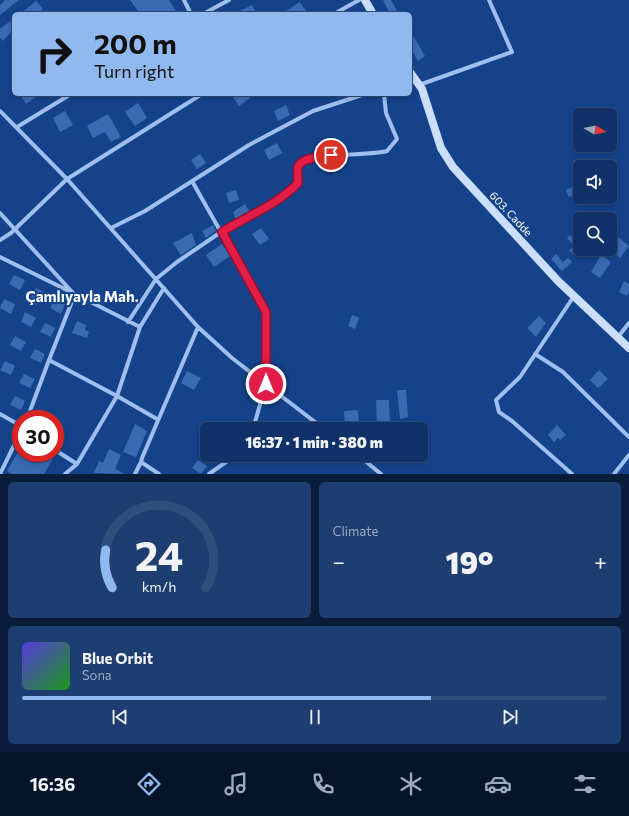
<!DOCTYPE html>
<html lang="en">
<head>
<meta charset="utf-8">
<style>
  body { margin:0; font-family:Commissioner,sans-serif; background:#1e3e71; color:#f1f3f6; height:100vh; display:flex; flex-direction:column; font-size:15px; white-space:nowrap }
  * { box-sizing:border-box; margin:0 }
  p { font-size:13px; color:#9caac0 }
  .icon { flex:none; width:22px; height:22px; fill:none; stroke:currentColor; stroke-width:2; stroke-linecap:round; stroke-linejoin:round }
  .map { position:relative; height:474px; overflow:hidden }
  .drawer { display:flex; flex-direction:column; gap:8px; padding:8px; background:#091c39; flex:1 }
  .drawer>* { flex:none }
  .top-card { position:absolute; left:12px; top:12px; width:400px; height:84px; border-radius:6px; box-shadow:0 2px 6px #0003,0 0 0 1px #304d7c; background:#90b9f0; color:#111; overflow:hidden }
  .needle { width:26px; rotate:100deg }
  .controls { position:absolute; left:573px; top:108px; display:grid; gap:8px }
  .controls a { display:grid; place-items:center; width:44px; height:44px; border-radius:6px; background:#103268; box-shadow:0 2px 6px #0003,0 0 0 1px #304d7c; font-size:20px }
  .speed { position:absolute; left:12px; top:410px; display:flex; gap:8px; font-size:20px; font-weight:700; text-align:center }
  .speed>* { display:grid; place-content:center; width:52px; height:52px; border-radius:50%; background:#103268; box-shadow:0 2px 6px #0003,0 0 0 1px #304d7c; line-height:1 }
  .speed .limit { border:6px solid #d22; background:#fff; color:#111 }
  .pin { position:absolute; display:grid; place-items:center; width:34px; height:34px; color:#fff; margin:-17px; border:2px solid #fff; border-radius:50%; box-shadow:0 1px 4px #0007 }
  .me { position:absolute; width:44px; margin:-22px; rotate:0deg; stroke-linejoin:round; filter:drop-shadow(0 0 3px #0008) }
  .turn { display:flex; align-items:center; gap:14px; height:84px; padding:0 16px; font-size:18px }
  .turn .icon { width:52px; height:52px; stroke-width:2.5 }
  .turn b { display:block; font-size:28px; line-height:34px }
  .big { font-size:30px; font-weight:800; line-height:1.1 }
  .drawer .tile { flex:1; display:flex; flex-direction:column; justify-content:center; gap:6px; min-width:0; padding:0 14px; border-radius:6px; background:#1e3e71 }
  .drawer .dial { align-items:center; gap:0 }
  .dial svg { height:104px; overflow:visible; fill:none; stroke:#304d7c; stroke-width:7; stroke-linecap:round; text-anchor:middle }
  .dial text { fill:#f1f3f6; stroke:none }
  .song { display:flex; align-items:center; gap:12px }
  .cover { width:48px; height:48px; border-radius:6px; background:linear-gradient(135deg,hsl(250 70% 55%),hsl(120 70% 35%)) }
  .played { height:4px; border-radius:2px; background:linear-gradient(90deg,#90b9f0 70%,#304d7c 70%) }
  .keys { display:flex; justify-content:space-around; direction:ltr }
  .heat { display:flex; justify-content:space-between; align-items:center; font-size:22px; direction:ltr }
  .drawer .tiles { flex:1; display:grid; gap:8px; grid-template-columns:1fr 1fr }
  .tile:last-child { grid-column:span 2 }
  .trip { position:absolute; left:200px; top:422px; width:228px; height:40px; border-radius:6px; background:#103268; box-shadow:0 2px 6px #0003,0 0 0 1px #304d7c; font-weight:800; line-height:40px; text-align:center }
  .tabs { display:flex; height:64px; justify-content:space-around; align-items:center; background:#06142a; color:#9caac0 }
  .tabs .icon { width:28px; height:28px }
  .tabs .on { color:#90b9f0 }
  .tabs b { font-size:18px; color:#f1f3f6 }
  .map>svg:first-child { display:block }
  .building { fill:#396ab2 }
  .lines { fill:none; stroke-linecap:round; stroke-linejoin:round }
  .street { stroke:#9ebfef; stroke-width:4 }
  .secondary { stroke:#cbdefb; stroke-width:8 }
  .route-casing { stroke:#92132f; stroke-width:10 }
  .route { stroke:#e11d48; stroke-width:7 }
  .labels { text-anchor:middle; stroke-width:4; stroke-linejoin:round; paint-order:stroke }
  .street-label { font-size:11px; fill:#fff; stroke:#15438b }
  .district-label { font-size:15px; font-weight:bold; fill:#fff; stroke:#15438b }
</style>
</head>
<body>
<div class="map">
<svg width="629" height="474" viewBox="0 0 629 474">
  <rect width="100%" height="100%" fill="#15438b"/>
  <path class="building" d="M5,0H19L0,15V5Z
    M130,0H169L178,14H140Z
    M383,0H391L399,14H390Z
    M36,1L43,9L37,14H20Z
    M300,2L308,14H281Z
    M252,5L257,14H234Z
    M14,18V29L3,41L0,38V29Z
    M414,37L425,56L418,61L410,48V39Z
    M20,94H40L26,104Z
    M238,94H248L250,98L239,106L233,97Z
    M138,103L147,118L135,126L125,112Z
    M286,105L290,115L278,121L274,111Z
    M65,111L73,125L60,132L53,118Z
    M108,114L121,137L111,142L105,132L93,138L87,126Z
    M277,143L282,153L269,160L264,150Z
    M200,154L206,163L197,169L191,160Z
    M574,186L575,188L579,187L580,194L569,197L566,190Z
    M236,190L239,200L229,203L226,193Z
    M245,204L250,212L236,220L233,212Z
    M213,225L216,231L206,238L202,231Z
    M261,228L269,239L260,245L252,234Z
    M192,233L196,245L181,255L173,243Z
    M570,235L580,245L573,255L569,250L574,246L567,238Z
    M618,237L629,246L620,258L610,248Z
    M222,244L230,256L214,267L206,255Z
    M556,254L563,262L568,258L572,262L562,271L551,259Z
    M601,255L611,262L600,278L591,272Z
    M14,275L25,280L20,290L9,284Z
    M624,281L629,284V291L627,296L619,292Z
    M36,288L46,293L42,302L31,297Z
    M4,299L15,304L11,314L0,308Z
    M55,299L65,304L61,314L50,308Z
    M25,312L36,318L31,327L21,322Z
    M352,315L359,318L355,329L348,326Z
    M539,316L546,323L536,337L527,328Z
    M77,321L86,325L85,330L89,332L87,338L72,333Z
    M45,323L55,328L51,337L40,332Z
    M15,336L26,342L21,351L10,345Z
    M35,349L45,354L41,363L30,358Z
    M5,361L15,366L11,375L0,370Z
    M599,370L608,379L598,388L590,380Z
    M187,371L201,378L194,390L181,383Z
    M24,374L35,379L30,388L19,383Z
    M397,390H406L408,417L400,419Z
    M15,396L25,401L21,410L10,405Z
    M376,400H389L390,429H377Z
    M358,410L359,426L345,427L344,411Z
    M135,424L147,431L136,457L123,452Z
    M557,425L566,435L560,440L558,438L554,442L548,435Z
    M21,447V453H52L55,455L44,474H12L7,471Z
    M109,449L121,455L115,469L124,474L94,473L99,461L103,463Z
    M198,460L207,466L201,474L192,468Z"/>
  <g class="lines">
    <path class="street" d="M184,0L191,14
      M203,14L229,0
      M334,14L359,0
      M419,85L512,52L489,0
      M0,111L67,179L198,327L232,358L324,429
      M17,127L71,94
      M192,181L266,312V384L253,429
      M0,213L73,293L140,327L164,288
      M111,228L145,211L249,145L313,111L365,94
      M0,240L11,233L67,179L202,94
      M0,257L73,293V299L49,360L117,396L77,464L65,474
      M128,322L156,279L177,262L224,230L257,213L290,191L298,183C298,178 297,169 299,165C307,152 371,156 387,151L397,139L386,113L384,94
      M140,327L117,396L157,419
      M618,337L629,323
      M535,354L563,372L629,437
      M0,414L21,426
      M27,419L49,360
      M55,450L77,464
      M358,455L381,474
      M0,474L21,431
      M135,474L141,462
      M159,474L141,462L142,458L198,327
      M209,474L236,455
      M572,474L512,421L499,412L496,400L520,377L574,296
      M614,474L629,455"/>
    <path class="secondary" d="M365,0L373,14
      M410,72L422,89L441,148L453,167L558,281L629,348"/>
  </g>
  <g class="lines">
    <defs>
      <path id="route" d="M266,384V312L222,232C247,216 277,205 298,183C298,178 297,171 298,167C301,157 323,157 331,155"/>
    </defs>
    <use href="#route" class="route-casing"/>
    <use href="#route" class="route"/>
  </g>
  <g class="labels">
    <g class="street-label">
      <text transform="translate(511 214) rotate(47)" y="4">603. Cadde</text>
    </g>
    <g class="district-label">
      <text x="82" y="302">Çamlıyayla Mah.</text>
    </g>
  </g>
</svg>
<div class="controls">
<a><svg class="needle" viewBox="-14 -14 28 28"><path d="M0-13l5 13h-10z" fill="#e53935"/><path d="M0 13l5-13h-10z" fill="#9caac0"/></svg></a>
<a><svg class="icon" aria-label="sound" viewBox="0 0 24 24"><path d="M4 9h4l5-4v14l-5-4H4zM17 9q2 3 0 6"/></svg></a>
<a><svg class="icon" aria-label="search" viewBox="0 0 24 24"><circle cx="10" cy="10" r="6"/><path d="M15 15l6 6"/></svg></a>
</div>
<div class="speed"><div class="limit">30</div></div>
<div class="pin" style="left:331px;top:155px;background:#d93025"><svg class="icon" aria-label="arrive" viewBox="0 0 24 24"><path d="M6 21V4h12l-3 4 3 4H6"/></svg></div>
<svg class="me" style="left:266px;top:384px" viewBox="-20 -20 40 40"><circle r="17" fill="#e11d48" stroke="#fff" stroke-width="3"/><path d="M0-11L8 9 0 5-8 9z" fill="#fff"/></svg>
<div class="trip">16:37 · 1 min · 380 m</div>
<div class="top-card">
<div class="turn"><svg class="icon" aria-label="right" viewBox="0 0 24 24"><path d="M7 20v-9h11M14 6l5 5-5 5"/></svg><div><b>200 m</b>Turn right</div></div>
</div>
</div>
<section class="drawer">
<div class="tiles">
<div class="tile dial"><svg viewBox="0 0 100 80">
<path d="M14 69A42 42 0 1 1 86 69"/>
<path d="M14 69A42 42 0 0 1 9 40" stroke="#90b9f0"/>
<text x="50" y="56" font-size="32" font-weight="700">24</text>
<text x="50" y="72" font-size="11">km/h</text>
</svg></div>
<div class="tile"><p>Climate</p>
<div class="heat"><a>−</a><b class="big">19°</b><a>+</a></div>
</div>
<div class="tile">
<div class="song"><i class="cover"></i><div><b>Blue Orbit</b><p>Sona</p></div></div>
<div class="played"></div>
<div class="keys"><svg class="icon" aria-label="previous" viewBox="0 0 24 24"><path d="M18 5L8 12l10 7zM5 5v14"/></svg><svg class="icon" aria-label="pause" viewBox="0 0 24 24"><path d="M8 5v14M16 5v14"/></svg><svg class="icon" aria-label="next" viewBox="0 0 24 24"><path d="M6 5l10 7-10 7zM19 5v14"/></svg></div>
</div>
</div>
</section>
<nav class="tabs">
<b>16:36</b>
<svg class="icon on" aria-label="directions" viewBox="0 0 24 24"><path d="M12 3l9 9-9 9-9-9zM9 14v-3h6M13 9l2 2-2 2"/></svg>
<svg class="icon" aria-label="music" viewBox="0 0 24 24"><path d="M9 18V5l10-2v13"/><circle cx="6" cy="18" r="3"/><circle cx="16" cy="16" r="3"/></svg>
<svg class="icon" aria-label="phone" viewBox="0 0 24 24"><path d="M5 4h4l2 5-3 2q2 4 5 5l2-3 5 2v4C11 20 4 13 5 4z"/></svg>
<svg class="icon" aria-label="climate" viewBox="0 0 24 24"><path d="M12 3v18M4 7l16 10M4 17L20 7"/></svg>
<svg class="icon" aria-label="car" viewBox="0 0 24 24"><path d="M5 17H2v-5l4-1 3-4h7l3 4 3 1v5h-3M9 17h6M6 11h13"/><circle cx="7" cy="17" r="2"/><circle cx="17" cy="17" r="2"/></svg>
<svg class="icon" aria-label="filters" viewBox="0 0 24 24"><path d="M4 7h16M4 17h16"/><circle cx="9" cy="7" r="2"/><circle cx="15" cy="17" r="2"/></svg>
</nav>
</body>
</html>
